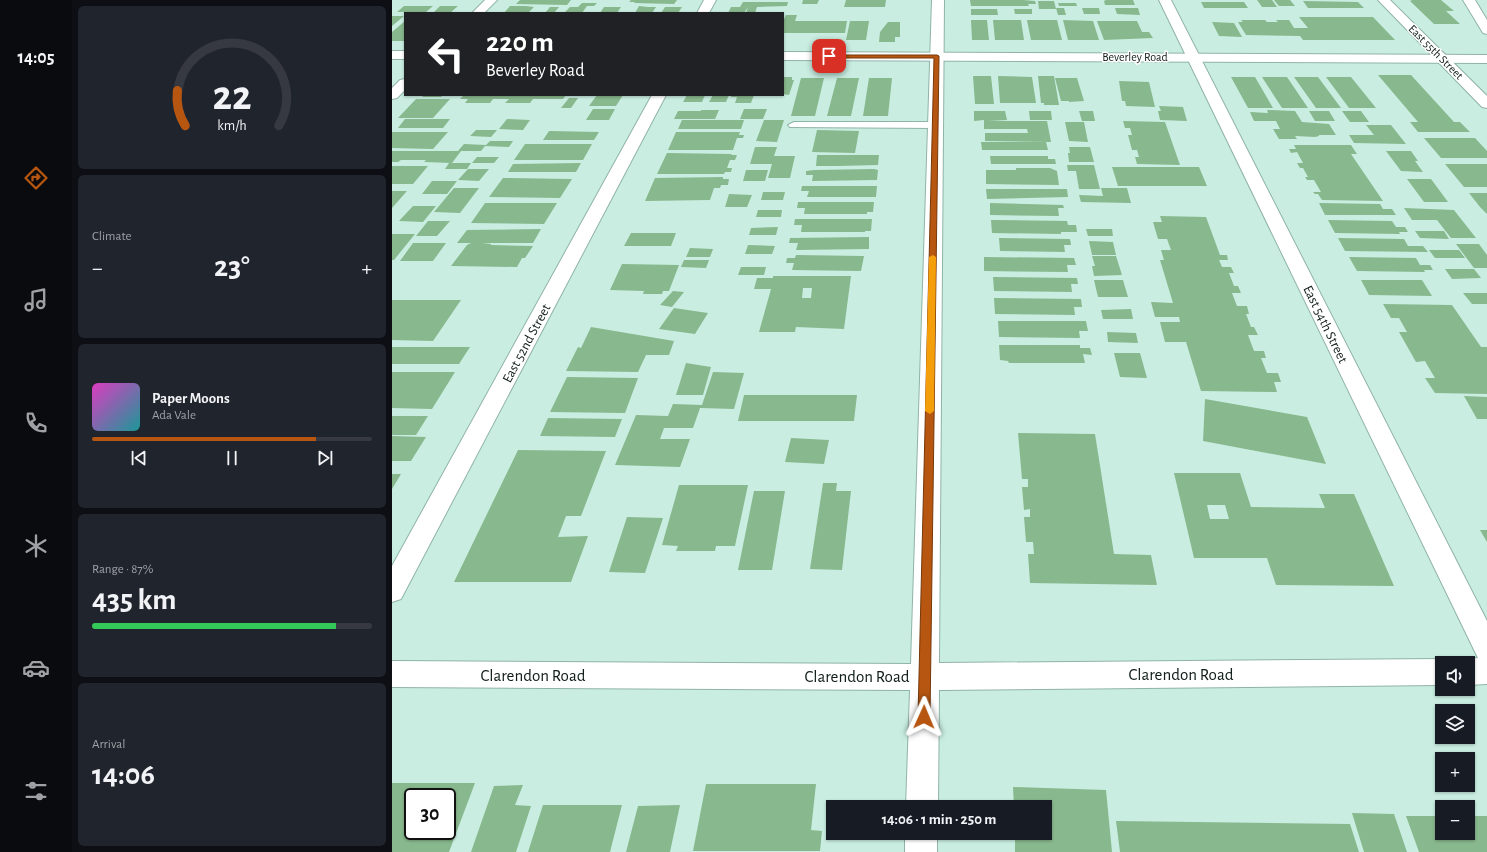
<!DOCTYPE html>
<html lang="en">
<head>
<meta charset="utf-8">
<style>
  body { margin:0; font-family:"Alegreya Sans",sans-serif; background:#20242c; color:#f1f3f6; height:100vh; display:flex; flex-direction:column; font-size:15px; white-space:nowrap }
  * { box-sizing:border-box; margin:0 }
  p { font-size:13px; color:#9ea1a6 }
  .icon { flex:none; width:22px; height:22px; fill:none; stroke:currentColor; stroke-width:2; stroke-linecap:round; stroke-linejoin:round }
  .map { position:relative; flex:1; overflow:hidden }
  .panel { display:flex; flex-direction:column; gap:6px; padding:6px; background:#0d0f14; width:320px }
  .panel>* { flex:none }
  .banner { position:absolute; left:12px; top:12px; width:380px; height:84px; border-radius:0px; box-shadow:0 1px 3px #0004; background:#202124; color:#fff; overflow:hidden }
  .tools { position:absolute; left:1043px; top:656px; display:grid; gap:8px }
  .tools a { display:grid; place-items:center; width:40px; height:40px; border-radius:0px; background:#171b24; box-shadow:0 1px 3px #0004; font-size:20px }
  .speed { position:absolute; left:12px; top:788px; display:flex; gap:8px; font-size:20px; font-weight:700; text-align:center }
  .speed>* { display:grid; place-content:center; width:52px; height:52px; border-radius:50%; background:#171b24; box-shadow:0 1px 3px #0004; line-height:1 }
  .speed .limit { border:2px solid #111; border-radius:6px; background:#fff; color:#111 }
  .pin { position:absolute; display:grid; place-items:center; width:34px; height:34px; color:#fff; margin:-17px; border-radius:8px; box-shadow:0 2px 6px #0006 }
  .me { position:absolute; width:44px; margin:-22px; rotate:1deg; stroke-linejoin:round; filter:drop-shadow(0 0 3px #0008) }
  .turn { display:flex; align-items:center; gap:14px; height:84px; padding:0 16px; font-size:18px }
  .turn .icon { width:52px; height:52px; stroke-width:2.5 }
  .turn b { display:block; font-size:28px; line-height:34px }
  .big { font-size:30px; font-weight:600; line-height:1.1 }
  .panel .tile { flex:1; display:flex; flex-direction:column; justify-content:center; gap:6px; min-width:0; padding:0 14px; border-radius:6px; background:#20242c }
  .panel .dial { align-items:center; gap:0 }
  .dial svg { height:104px; overflow:visible; fill:none; stroke:#363941; stroke-width:7; stroke-linecap:round; text-anchor:middle }
  .dial text { fill:#f1f3f6; stroke:none }
  .song { display:flex; align-items:center; gap:12px }
  .cover { width:48px; height:48px; border-radius:6px; background:linear-gradient(135deg,hsl(310 70% 55%),hsl(180 70% 35%)) }
  .played { height:4px; border-radius:2px; background:linear-gradient(90deg,#b65610 80%,#363941 80%) }
  .keys { display:flex; justify-content:space-around; direction:ltr }
  .heat { display:flex; justify-content:space-between; align-items:center; font-size:22px; direction:ltr }
  .charge { height:6px; border-radius:3px; background:linear-gradient(90deg,#34c759 87%,#363941 0) }
  .trip { position:absolute; left:434px; top:800px; width:226px; height:40px; border-radius:0px; background:#171b24; box-shadow:0 1px 3px #0004; font-weight:600; line-height:40px; text-align:center }
  main { display:flex; flex:1; min-height:0 }
  .dock { display:flex; flex-direction:column; width:72px; justify-content:space-around; align-items:center; background:#090b0e; color:#9ea1a6 }
  .dock .icon { width:28px; height:28px }
  .dock .active { color:#b65610 }
  .dock b { font-size:18px; color:#f1f3f6 }
  .map>svg:first-child { display:block }
  .building { fill:#88b88d; fill-rule:evenodd }
  .lines { fill:none; stroke-linecap:round; stroke-linejoin:round }
  .service-casing { stroke:#90b3a7; stroke-width:2 }
  .minor-casing { stroke:#90b3a7; stroke-width:2 }
  .tertiary-casing { stroke:#90b3a7; stroke-width:2 }
  .service { fill:#fff; fill-rule:evenodd }
  .minor { fill:#fff; fill-rule:evenodd }
  .tertiary { fill:#fff; fill-rule:evenodd }
  .route { fill:#b65610; stroke:#76380a }
  .slow { fill:#f59e0b }
  .labels { text-anchor:middle; stroke-width:3; stroke-linejoin:round; paint-order:stroke }
  .far-street-label { font-size:12px; fill:#101d19; stroke:#fff }
  .street-label { font-size:14px; fill:#101d19; stroke:#fff }
  .near-street-label { font-size:17px; fill:#101d19; stroke:#fff }
</style>
</head>
<body>
<main>
<nav class="dock">
<b>14:05</b>
<svg class="icon active" aria-label="directions" viewBox="0 0 24 24"><path d="M12 3l9 9-9 9-9-9zM9 14v-3h6M13 9l2 2-2 2"/></svg>
<svg class="icon" aria-label="music" viewBox="0 0 24 24"><path d="M9 18V5l10-2v13"/><circle cx="6" cy="18" r="3"/><circle cx="16" cy="16" r="3"/></svg>
<svg class="icon" aria-label="phone" viewBox="0 0 24 24"><path d="M5 4h4l2 5-3 2q2 4 5 5l2-3 5 2v4C11 20 4 13 5 4z"/></svg>
<svg class="icon" aria-label="climate" viewBox="0 0 24 24"><path d="M12 3v18M4 7l16 10M4 17L20 7"/></svg>
<svg class="icon" aria-label="car" viewBox="0 0 24 24"><path d="M5 17H2v-5l4-1 3-4h7l3 4 3 1v5h-3M9 17h6M6 11h13"/><circle cx="7" cy="17" r="2"/><circle cx="17" cy="17" r="2"/></svg>
<svg class="icon" aria-label="filters" viewBox="0 0 24 24"><path d="M4 7h16M4 17h16"/><circle cx="9" cy="7" r="2"/><circle cx="15" cy="17" r="2"/></svg>
</nav>
<section class="panel">
<div class="tile dial"><svg viewBox="0 0 100 80">
<path d="M14 69A42 42 0 1 1 86 69"/>
<path d="M14 69A42 42 0 0 1 8 42" stroke="#b65610"/>
<text x="50" y="56" font-size="32" font-weight="700">22</text>
<text x="50" y="72" font-size="11">km/h</text>
</svg></div>
<div class="tile"><p>Climate</p>
<div class="heat"><a>−</a><b class="big">23°</b><a>+</a></div>
</div>
<div class="tile">
<div class="song"><i class="cover"></i><div><b>Paper Moons</b><p>Ada Vale</p></div></div>
<div class="played"></div>
<div class="keys"><svg class="icon" aria-label="previous" viewBox="0 0 24 24"><path d="M18 5L8 12l10 7zM5 5v14"/></svg><svg class="icon" aria-label="pause" viewBox="0 0 24 24"><path d="M8 5v14M16 5v14"/></svg><svg class="icon" aria-label="next" viewBox="0 0 24 24"><path d="M6 5l10 7-10 7zM19 5v14"/></svg></div>
</div>
<div class="tile"><p>Range · 87%</p><b class="big">435 km</b><div class="charge"></div></div>
<div class="tile"><p>Arrival</p><b class="big">14:06</b></div>
</section>
<div class="map">
<svg width="1095" height="852" viewBox="0 0 1095 852">
  <rect width="100%" height="100%" fill="#c9eee1"/>
  <path class="building" d="M128,0H179L175,5L124,4Z
    M239,0H285L282,4L242,3L243,2H237Z
    M411,0H427L425,4H410Z
    M454,0H494L493,7H452Z
    M578,0H631L643,1L644,4H636L637,6H579Z
    M714,0H741L743,5H713L712,1Z
    M865,0H880L885,7H870Z
    M882,0H898L903,6H887Z
    M1020,0H1049L1062,11H1054L1068,24H1042L1018,1Z
    M646,1H662L664,9H647Z
    M911,1L966,2L972,8H916Z
    M351,2H396L395,6L365,7L363,13H354L356,7L352,13H336L339,7H348Z
    M809,2H852L856,8H812Z
    M190,3H205L202,6H195L190,13H172L178,7H186Z
    M666,3H684L685,6H667Z
    M12,6H41L34,12H5Z
    M48,6H66L58,13H41Z
    M118,6H134L142,7L136,13H112Z
    M247,6L256,7H264L260,13H243Z
    M158,7H167L162,13H153Z
    M212,7H229L225,13H208Z
    M273,7H290L286,13H269Z
    M664,8H672L674,15H666Z
    M690,8H707L708,14H692Z
    M723,8H746L748,15L725,14Z
    M579,9H605L606,15H579Z
    M622,9H640V14H623Z
    M394,15H405L403,21H455L453,33H391V21Z
    M0,16H12L0,26Z
    M907,17H981L1003,40H911L908,36L854,35L846,22H851L849,20H873L875,22H886L884,20H897L902,28H916Z
    M579,20H595L597,40H580Z
    M601,20H629L632,40H603Z
    M635,20H665L670,40H639Z
    M671,20L701,21L707,40H676Z
    M13,21V41H0V32Z
    M458,21H477L474,40H454Z
    M705,21H745L750,32H757L761,38L712,40Z
    M496,22H508V37H503V42H487L488,32Z
    M820,22L842,23L850,37L827,36Z
    M986,75H1019L1062,122H1068L1078,132H1026L1018,122H1026Z
    M581,76H599L602,104H583Z
    M606,76L640,77L644,103H608Z
    M646,76H662L667,105H652V103H649Z
    M391,77H400V80H402L397,95L391,94Z
    M839,77H863L881,108H856Z
    M870,77H895L916,108H890Z
    M902,77H926L949,108H924Z
    M934,77H959L984,108H957Z
    M409,78H432L423,116H399Z
    M445,78H467L459,116H435Z
    M477,78H500L496,116H471Z
    M663,78H685L692,101L677,102V101H669Z
    M727,81L757,82L763,107L734,106L733,101H730Z
    M32,95H51L49,97H30Z
    M72,95H174L171,99H141L138,103H113L117,99H101L98,103H73L76,99H68Z
    M205,95H231L224,106H197Z
    M295,95H313L310,102H291Z
    M321,95H337L334,102H317Z
    M340,95H362L359,103H343L345,97H339Z
    M177,98H186L179,108H169Z
    M24,99H58L41,118H6Z
    M767,106L791,107L795,121L768,120L766,111H769Z
    M201,109H223L217,120H194Z
    M352,109H375L371,119H348Z
    M309,110H327L323,119H282L286,111H309Z
    M875,110L903,111L910,122L937,124L944,135H927V136L923,137L903,136L905,139H887L881,129H888L884,121H862L858,112L876,113Z
    M582,111H613L615,120L596,121H655L659,142L593,141V133H636L635,129H592V120L582,121Z
    M637,111H659L660,120H638Z
    M687,111H701L703,121H690Z
    M917,111H937L943,121H923Z
    M950,111H969L977,122H958Z
    M13,119H58L51,128H6Z
    M115,119L138,120L131,130L107,129Z
    M290,120H352L349,129H286Z
    M372,120H392L385,142L364,141Z
    M731,121L773,122L788,165L745,164L743,157H747L745,150H740L736,135H740L738,128H733Z
    M673,122H692L696,142L677,141Z
    M974,125H999L1014,144L962,143L957,135H982Z
    M84,130H105L99,137L78,136Z
    M425,130L467,131L463,153L420,152Z
    M157,131L207,132L202,140H151Z
    M0,132H56L41,149L0,148Z
    M284,132H348L347,135H352L351,138H345L341,150H276Z
    M1032,138H1083L1095,151V158H1049Z
    M98,141H121L117,147L93,146L89,151H69L60,163L32,162L34,160H9L6,162H0V151H66L72,144L94,145Z
    M589,142H654L656,150H590Z
    M133,144H200L191,160H122Z
    M902,145H959L965,154H959L991,201L930,200L926,194H923L921,192H929L922,180H915L913,177H916L911,168H908L905,163H911L905,152L899,153L897,149H904Z
    M363,147H385L382,156H403L398,178H376L380,164H358Z
    M677,147H698L702,162H677L676,153H678Z
    M994,151H1019L1026,161H1023L1031,172L1009,171Z
    M275,153L340,154L339,155H345L343,160H338L335,168H340L339,172H333L332,174H265Z
    M425,155H487L486,165L446,166H424Z
    M598,156H656V159H663L664,164H599Z
    M85,157H107L102,163H80Z
    M57,163H79L75,169H53Z
    M189,163L184,172H116L121,164Z
    M1053,164H1095V187H1072Z
    M675,165H702L708,189H687L684,171H676Z
    M0,166H36L21,184H0Z
    M720,167H807L815,186H726Z
    M624,168H658L665,171L667,185L594,184V170H624Z
    M76,169H97L87,181L66,180Z
    M482,169L486,170L485,180L420,181L421,175H414V171L422,170Z
    M354,170H376L373,181H351Z
    M331,177V179H337L336,185H329L328,188H322L318,200L253,201L263,178Z
    M111,178L180,179L168,198L97,197Z
    M1015,179H1039L1056,202H1032Z
    M40,181H65L55,194H30Z
    M410,186H485L484,197H415L417,191H409Z
    M62,188H87L68,213L42,212Z
    M709,188H735L739,203L689,202L687,195L711,196Z
    M594,189H675L676,197L595,199Z
    M0,191H15L0,208Z
    M371,192H393L391,200H369Z
    M1077,193H1095V214L1088,207Z
    M337,194L360,195L355,207H333Z
    M406,202H482L481,212H475V214H412L413,208H405Z
    M93,203H165L152,224L79,223Z
    M598,203L671,205L672,208H666L667,216L598,215Z
    M927,203L988,204L991,209H1000L1004,215H933Z
    M21,206H44L31,222L7,221Z
    M1012,208L1062,210L1084,238H1059L1045,220H1020Z
    M366,210H390L389,217H364Z
    M768,216L814,217L828,255H835L836,260H827L830,267H839L842,273H837L842,286H846L849,293H840L845,306H855L857,314H854L859,327H862L866,335H856L862,351H872L874,358H869L875,373H886L889,382H882L885,392L809,391L794,342H773L768,322H788L787,317H763L759,302L781,303L768,260H772L769,250H779L775,239H766L761,222H770Z
    M403,219H480L479,231H473V232H409L410,225H402Z
    M599,220L675,221L676,225H684L685,232H669V234L600,233Z
    M936,220L1000,221L1004,227H1013L1016,232H1007L1008,234L943,233Z
    M36,221H58L45,236H24Z
    M386,227L384,235H357L359,228Z
    M149,229L141,243H90L99,244V245L141,246L133,258H130L125,267L59,266L75,245L79,243H65L75,230Z
    M694,229H720L721,236H696Z
    M1023,231H1052L1057,239L1028,238Z
    M239,233H284L279,246H232Z
    M0,234H23L2,260H0Z
    M477,237V249L404,250L406,243H397L398,238Z
    M607,238L678,239L679,245H672L673,252L608,251Z
    M946,238L1012,239L1016,246H1031L1036,252L953,251Z
    M697,241L721,242L724,255H700Z
    M21,243H54L41,261H8Z
    M1064,244H1087L1095,255V268H1082Z
    M356,245L383,246L380,254H353Z
    M298,248L321,249L318,257H294Z
    M1037,250H1067L1073,258H1043Z
    M404,255L472,256L469,271L400,270L402,263H394L395,258H403Z
    M700,256H724L730,275L702,276L700,266H703Z
    M592,257L682,258L684,265H675L676,272L592,271Z
    M957,257L1024,258L1028,265H1038L1041,270H1032L1033,272L965,271Z
    M292,260H317L314,268L289,267Z
    M230,264L287,265L277,291H271L270,294H251L252,291L218,290Z
    M349,267H374L372,275H346Z
    M1053,269H1082L1089,278L1060,279Z
    M381,276H459L452,329L404,327L403,332H367L379,289H362L365,278H381ZM411,288H420L419,298H410Z
    M601,277L685,278L686,284H679L680,292L602,291Z
    M702,280H731L736,297H706Z
    M969,280H1030L1040,296L977,295Z
    M281,291L292,292L280,307L268,305Z
    M1071,293H1095V304H1080Z
    M602,298L689,299L690,307H682L683,315L603,314Z
    M0,300H69L41,341L0,340Z
    M991,304L1060,305L1089,347H1095V394L1043,393L1033,378H1043L1037,368L1033,361L1024,362L1007,332H1015L1007,318H999Z
    M282,308L316,313L303,334L267,329Z
    M739,309L741,319H711L709,310Z
    M606,321H694L696,331H687L688,338L607,337Z
    M199,327L282,341L277,355H254L246,372L174,371L186,347L189,348Z
    M715,332L744,333L746,343L716,342Z
    M607,345H688V348H698L700,355L691,354L693,363H617L616,361L608,360Z
    M0,347H78L67,364H0Z
    M722,353H748L755,378L728,377Z
    M294,363L319,367L311,395H284Z
    M0,372H63L40,409L0,408Z
    M321,372L352,373L342,409L308,408L301,428H272L268,439H298L288,467L223,465L244,415L276,416L281,404L310,405Z
    M175,377L246,378L233,413L158,412Z
    M352,395H465L462,421H346Z
    M1072,396L1095,397V419H1085Z
    M813,399L915,417L934,464L811,441Z
    M0,416H36L24,435H0Z
    M156,418L230,419L223,437L148,436Z
    M626,433L703,434L722,554L759,555L765,585L638,583L636,554H642L641,542H634L632,517H638V509L632,510L630,487H636V479H630Z
    M0,436L34,437L19,461H0Z
    M399,438L437,440L432,464L393,462Z
    M126,450L214,451L189,516H174L166,537L196,536L179,582H62Z
    M782,473H848L859,507L933,508L927,494H962L1002,586L884,585L875,558H802ZM815,505H833L837,519H818Z
    M0,474H9L0,489Z
    M431,483H445L444,491H459L450,570L418,569Z
    M287,485H356L343,546H324L323,551H284L286,546L270,545Z
    M362,491H393L380,570H346Z
    M235,517L271,518L253,573L217,572Z
    M1088,530H1095V542Z
    M0,783H83L57,852H0ZM21,797H55V831H21Z
    M314,784H424L419,830L430,831L428,851H301Z
    M131,785L123,805L139,806L124,852H79L102,786Z
    M621,787L714,790L720,852H623V833H653V807H622Z
    M151,805H230L218,852H136Z
    M288,805L278,852H234L246,806Z
    M960,813L1002,814L1015,852H972Z
    M1014,816H1050V833H1076V816H1095V852H1027Z
    M724,821L958,824L967,852H728Z"/>
  <g class="lines">
    <defs>
      <path id="service" d="M402,122H543L549,125L543,128L398,127L396,125Z"/>
      <path id="minor" d="M93,0H105L92,13H80Z
        M312,0H324L317,13H305Z
        M540,0H552L547,663L1050,659L1060,663H1050V685L547,690L546,807H514L518,690L0,687V661L519,664Z
        M767,0H779L1095,621V684L1076,685V663H1066L1076,659L1086,658Z
        M986,0H998L1095,96V108L1090,107Z
        M13,79V90L5,98L0,99V88L8,80Z
        M260,95H274L9,599L0,602V566Z
        M513,833H545V852H513Z"/>
      <path id="tertiary" d="M1071,0H1083L1095,20V34L1091,33Z
        M0,51H13V59H0Z
        M391,52L1095,55V63L391,60Z"/>
    </defs>
    <use href="#service" class="service-casing"/>
    <use href="#minor" class="minor-casing"/>
    <use href="#tertiary" class="tertiary-casing"/>
    <use href="#service" class="service"/>
    <use href="#minor" class="minor"/>
    <use href="#tertiary" class="tertiary"/>
  </g>
  <path class="route" d="M435,55H545L547,56L538,717L536,721L532,723L528,721L526,717L542,58H437L435,57Z"/>
  <path class="slow" d="M541,255L544,257L542,411L538,414L533,411L537,257Z"/>
  <g class="labels">
    <g class="far-street-label">
      <text transform="translate(1044 52) rotate(45)" y="4">East 55th Street</text>
      <text x="743" y="61">Beverley Road</text>
    </g>
    <g class="street-label">
      <text transform="translate(934 324) rotate(64)" y="5">East 54th Street</text>
      <text transform="translate(134 343) rotate(-62)" y="5">East 52nd Street</text>
    </g>
    <g class="near-street-label">
      <text x="789" y="680">Clarendon Road</text>
      <text x="141" y="681">Clarendon Road</text>
      <text x="465" y="682">Clarendon Road</text>
    </g>
  </g>
</svg>
<div class="tools">
<a><svg class="icon" aria-label="sound" viewBox="0 0 24 24"><path d="M4 9h4l5-4v14l-5-4H4zM17 9q2 3 0 6"/></svg></a>
<a><svg class="icon" aria-label="layers" viewBox="0 0 24 24"><path d="M12 4l9 5-9 5-9-5zM3 14l9 5 9-5"/></svg></a>
<a>+</a>
<a>−</a>
</div>
<div class="speed"><div class="limit">30</div></div>
<div class="pin" style="left:437px;top:56px;background:#d93025"><svg class="icon" aria-label="arrive" viewBox="0 0 24 24"><path d="M6 21V4h12l-3 4 3 4H6"/></svg></div>
<svg class="me" style="left:532px;top:717px" viewBox="-20 -20 40 40"><path d="M0-17L14 15 0 8-14 15z" fill="#b65610" stroke="#fff" stroke-width="4"/></svg>
<div class="trip">14:06 · 1 min · 250 m</div>
<div class="banner">
<div class="turn"><svg class="icon" aria-label="left" viewBox="0 0 24 24"><path d="M17 20v-9H6M10 6l-5 5 5 5"/></svg><div><b>220 m</b>Beverley Road</div></div>
</div>
</div>
</main>
</body>
</html>
